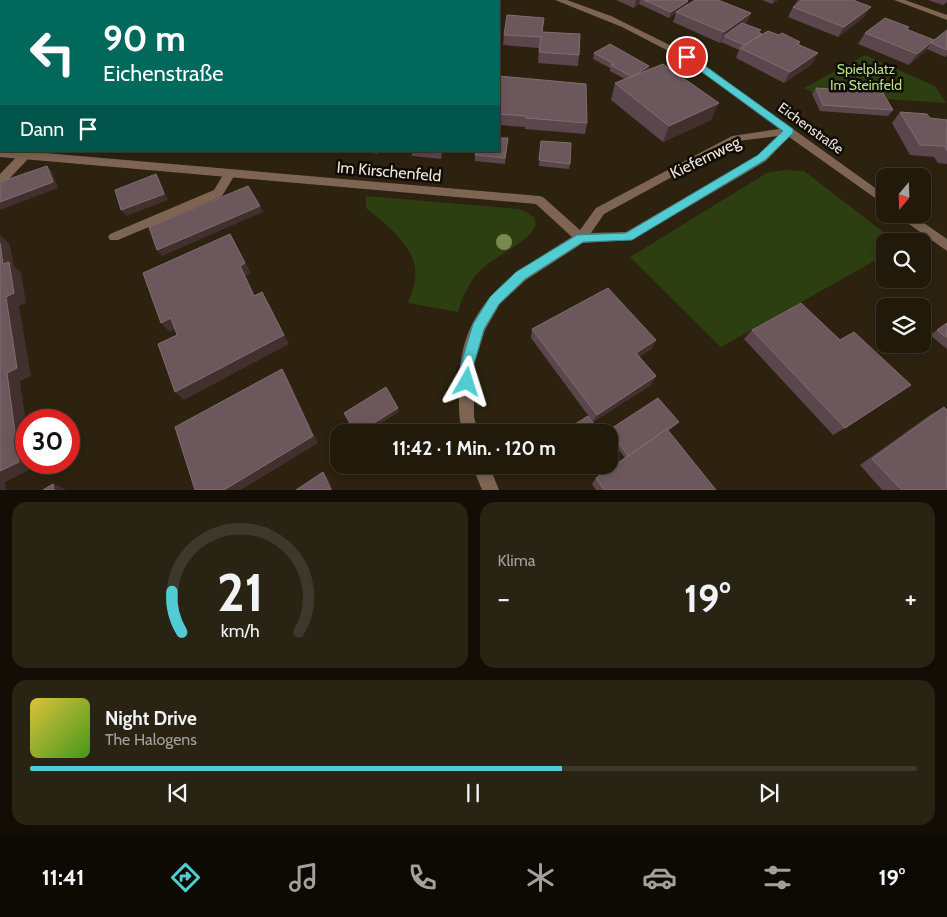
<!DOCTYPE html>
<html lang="de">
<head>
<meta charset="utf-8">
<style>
  body { margin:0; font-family:Cabin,sans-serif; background:#292314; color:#f1f3f6; height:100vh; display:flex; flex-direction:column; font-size:19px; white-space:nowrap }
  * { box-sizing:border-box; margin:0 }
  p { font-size:16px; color:#a2a19d }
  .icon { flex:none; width:28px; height:28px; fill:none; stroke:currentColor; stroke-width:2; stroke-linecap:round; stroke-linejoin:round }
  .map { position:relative; height:490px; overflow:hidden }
  .drawer { display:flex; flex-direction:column; gap:12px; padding:12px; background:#120e06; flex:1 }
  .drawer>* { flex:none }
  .top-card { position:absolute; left:0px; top:0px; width:500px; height:152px; box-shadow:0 2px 8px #0003,0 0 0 1px #3e382c; background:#00695c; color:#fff; overflow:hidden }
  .needle { width:32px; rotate:199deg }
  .tools { position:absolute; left:876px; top:168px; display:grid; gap:10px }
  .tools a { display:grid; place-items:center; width:55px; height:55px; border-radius:10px; background:#211a0b; box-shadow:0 2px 8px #0003,0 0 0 1px #3e382c; font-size:25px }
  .speed { position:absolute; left:15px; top:409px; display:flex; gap:10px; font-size:25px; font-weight:700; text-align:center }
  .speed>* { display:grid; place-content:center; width:65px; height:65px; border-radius:50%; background:#211a0b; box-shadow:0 2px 8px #0003,0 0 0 1px #3e382c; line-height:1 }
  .speed .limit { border:8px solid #d22; background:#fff; color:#111 }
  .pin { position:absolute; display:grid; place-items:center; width:42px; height:42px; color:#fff; margin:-21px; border:2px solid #fff; border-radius:50%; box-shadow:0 1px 5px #0007 }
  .me { position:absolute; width:55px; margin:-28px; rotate:6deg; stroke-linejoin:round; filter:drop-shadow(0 0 4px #0008) }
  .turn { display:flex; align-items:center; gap:18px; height:105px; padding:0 20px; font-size:22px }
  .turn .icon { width:65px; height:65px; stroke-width:2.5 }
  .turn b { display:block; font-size:35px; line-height:42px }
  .then { display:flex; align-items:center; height:48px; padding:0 20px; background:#0003; gap:10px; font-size:19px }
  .big { font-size:38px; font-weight:700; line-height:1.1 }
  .drawer .tile { flex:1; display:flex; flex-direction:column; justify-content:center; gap:8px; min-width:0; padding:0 18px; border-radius:15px; background:#292314 }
  .drawer .dial { align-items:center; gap:0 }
  .dial svg { height:130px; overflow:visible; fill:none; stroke:#3e382c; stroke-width:7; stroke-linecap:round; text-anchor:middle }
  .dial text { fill:#f1f3f6; stroke:none }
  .song { display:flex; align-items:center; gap:15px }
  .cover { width:60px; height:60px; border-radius:8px; background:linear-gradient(135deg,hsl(50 70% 55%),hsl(100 70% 35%)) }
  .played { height:5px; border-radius:2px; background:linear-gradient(90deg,#51ccd3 60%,#3e382c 60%) }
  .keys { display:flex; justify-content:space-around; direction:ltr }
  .heat { display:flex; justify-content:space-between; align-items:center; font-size:28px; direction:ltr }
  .drawer .tiles { flex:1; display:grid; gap:12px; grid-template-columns:1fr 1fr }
  .tile:last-child { grid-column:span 2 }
  .trip { position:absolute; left:330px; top:424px; width:288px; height:50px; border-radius:15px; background:#211a0b; box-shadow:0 2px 8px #0003,0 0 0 1px #3e382c; font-weight:700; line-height:50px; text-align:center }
  .tab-bar { display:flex; height:80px; justify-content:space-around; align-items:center; background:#0d0a04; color:#a2a19d }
  .tab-bar .icon { width:35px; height:35px }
  .tab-bar .on { color:#51ccd3 }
  .tab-bar b { font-size:22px; color:#f1f3f6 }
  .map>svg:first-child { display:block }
  .green { fill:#2d3f10 }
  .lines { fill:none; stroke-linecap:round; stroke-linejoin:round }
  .service { fill:#7d6453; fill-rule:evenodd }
  .minor { fill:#7d6453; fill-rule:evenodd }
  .tree { fill:#798a51 }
  .wall { fill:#5c464d }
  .shaded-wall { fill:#42302e }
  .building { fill:#6c575c; stroke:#806e70 }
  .route { fill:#51ccd3; stroke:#358589 }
  .labels { text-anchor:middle; stroke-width:5; stroke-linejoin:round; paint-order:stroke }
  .far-park-label { font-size:14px; fill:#b8df87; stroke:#100c05 }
  .far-street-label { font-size:14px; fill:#ede6da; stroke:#100c05 }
  .street-label { font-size:16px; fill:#ede6da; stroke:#100c05 }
</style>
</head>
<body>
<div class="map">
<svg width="947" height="490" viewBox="0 0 947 490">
  <rect width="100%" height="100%" fill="#2c220f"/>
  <path class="green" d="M865,55L935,86L946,103L816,94L804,88Z
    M784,170L804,171L895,241H885V255L721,347L630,257L767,173Z
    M366,196L518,209C567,224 499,254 486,265C472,276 463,295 458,312L408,303C410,296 414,288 415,280C420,249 387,225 366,208Z"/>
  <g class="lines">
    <path class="service" d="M25,151L29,152L30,155L29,158L9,179L0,182V174L21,152Z
      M230,169L236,173L222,196L118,240H110L108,237L110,234L214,190L226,170Z"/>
    <path class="minor" d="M555,0H567L611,16L690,55L885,195V205L789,137L766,161L632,240L583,243L526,280L500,304L485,330L474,365V417L478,432H462C458,416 459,400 459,383C461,302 511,275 572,237L536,204L0,157V149L1,151H22L539,196L543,197L580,230L596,208L732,136L779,129L684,59L622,27ZM778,136L758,155L626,232L591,233L604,214L738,141Z
      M894,0H905L947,15V20Z
      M897,214H911L947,239V251L899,217Z
      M472,465H489L499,490H482Z"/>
  </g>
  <circle class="tree" cx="504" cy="242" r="8"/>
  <path class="wall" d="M265,0H278L277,1H280H265Z
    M336,0H374L373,1H336Z
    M616,0H685L688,1L686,6L751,13L746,24L762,34L779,35L800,42L799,44L812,64L784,83L736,58L739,50L721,42L720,43L673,22L676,13L669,18L639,4L634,8Z
    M762,0H778L772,4Z
    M798,0H853L864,17L838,37L788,17L793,7L795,5Z
    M928,0H947V2L943,5Z
    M907,29L933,41L947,30V55L945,57L927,49L909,65L858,44L865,33Z
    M542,32L579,55L578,66L538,63L539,48L503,45L504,35Z
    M0,46H1V87H0Z
    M594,53L649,66L648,70L711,120L663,142L611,100L615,83L625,79L610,71V68L593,59Z
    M499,76L587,123L585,134L525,129V127L499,125Z
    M816,88L893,110L888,116L820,111L812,94Z
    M900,112L930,118L947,120V164L938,163L934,157L910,155L892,123Z
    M508,138L505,164L475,161V155Z
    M541,141L570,164L569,169L539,166Z
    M364,151H379L378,154L364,152Z
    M411,151H443L441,159L412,156Z
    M947,323V349L930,335Z
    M532,329L656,340L651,349L639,357L656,376L651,385L593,422L531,338Z
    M752,330L845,428L833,435L744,339Z
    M944,407L947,490H882L860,465L930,415Z
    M675,426L668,431L716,490H596L592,484L596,478L625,458L609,437V432H607L609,430Z"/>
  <path class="shaded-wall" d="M16,0H30V1H14Z
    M113,0H120V1H112Z
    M636,0H640L639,4L634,8Z
    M774,0H778L772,4Z
    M688,1L686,7L676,12V13L669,18L671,12Z
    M871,7L864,17L838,37L844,27Z
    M1,11V25L0,24V12Z
    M751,13L746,24L727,37L724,36L721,42L720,43L724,32Z
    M934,40L926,50L909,65L917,54Z
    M818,53L812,64L784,83L790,72Z
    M649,66L648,72L632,77Z
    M719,103L711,120L663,142L669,126Z
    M441,151H443L441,159Z
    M47,166L52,172L58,188L0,210V202Z
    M156,174L160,180L168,200L126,216L121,210Z
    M260,206L263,212L162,256L157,250Z
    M230,234L251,273L246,276L260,306L254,296L240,266Z
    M0,235L10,245L14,266L21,272L26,303L19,306L31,376L20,381L26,422V462H32L33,468L5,482L6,490H0V471L7,373L6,297L0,243Z
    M262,292L289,344L184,400L175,392Z
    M171,318L179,327L170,332L161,323Z
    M656,340L651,349L631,362L636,353Z
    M282,369L287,377L318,443L241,490H224Z
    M656,376L651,385L593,422L597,415Z
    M398,408L399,412L367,432H359Z
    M679,422L675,426L626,460Z
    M323,472L328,478L333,490H331Z
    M53,484L67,490H54Z"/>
  <path class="building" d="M0,0H16L14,1H1V11L0,12Z
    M39,0H57L56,1H38Z
    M57,0H113L112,1H56Z
    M157,0H185L184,1H156Z
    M209,0H234L252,1H208Z
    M347,0H370L369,1Z
    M423,0H450L449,1H423Z
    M644,0H685L688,1L671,12Z
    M695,0H718L751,13L724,32L676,12Z
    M802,0H853L871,7L844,27L793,7Z
    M507,15L544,18L542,32L580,34L579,55L539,52L541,37L504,35Z
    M885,18L909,27L906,29L934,40L917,54L865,33Z
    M742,23L761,30L758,32L762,34L744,45L724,36Z
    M947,30V50L931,43L933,41Z
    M768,31L779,35L782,33L800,42L797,44L818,53L790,72L740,48Z
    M610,44L649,66L632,77L611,65L614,64L594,53Z
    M0,46H1V77H0Z
    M663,64L719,103L669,126L615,83Z
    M499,76L586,84L587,123L526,118V116L499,114Z
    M816,88L883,93L893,110L823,105Z
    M900,112L927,114L930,118L947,120V151L944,146L920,145Z
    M499,138H508L505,158L475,155L476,151H499Z
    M541,141L571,143L570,164L539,160Z
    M421,151H441V153Z
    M47,166L53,182L0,202V182Z
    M156,174L164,194L121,210L115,190Z
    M248,186L260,206L157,250L149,227Z
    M230,234L245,263L240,266L254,296L262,292L284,335L175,392L158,344L177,335L171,318L161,323L143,273Z
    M0,243L3,264L9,262L14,293L6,297L17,368L7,373L19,462L0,471Z
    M608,288L656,340L636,353L656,376L597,415L532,329Z
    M801,303L840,340L854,332L911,385L845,428L752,330Z
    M947,323V338L937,330Z
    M282,369L313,436L224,490H195L175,427Z
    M386,387L398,408L359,432H355L344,413Z
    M658,398L679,422L667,430V429L628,456L609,430Z
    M944,407L947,410V490H902L872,459Z
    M588,416L600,432H562Z
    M667,429L716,490H604L596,478Z
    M323,472L331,490H296Z
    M53,484L54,490H43Z"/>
  <path class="route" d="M684,55H690L793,129V133L765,160L632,240L583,242L525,279L499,304L484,329L474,364L472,387L467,388L462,387L460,382L461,364L473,324L490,297L516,272L577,235L626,233L758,155L783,131L684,59Z"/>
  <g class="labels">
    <g class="far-park-label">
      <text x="866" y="74">Spielplatz<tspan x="866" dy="16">Im Steinfeld</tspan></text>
    </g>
    <g class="far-street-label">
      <text transform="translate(811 128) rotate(36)" y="5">Eichenstraße</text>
    </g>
    <g class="street-label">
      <text transform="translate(705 157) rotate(-26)" y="6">Kiefernweg</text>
      <text transform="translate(389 171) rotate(5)" y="6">Im Kirschenfeld</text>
    </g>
  </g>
</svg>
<div class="tools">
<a><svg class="needle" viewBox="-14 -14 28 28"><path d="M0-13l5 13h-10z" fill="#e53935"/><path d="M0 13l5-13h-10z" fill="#a2a19d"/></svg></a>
<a><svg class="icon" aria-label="search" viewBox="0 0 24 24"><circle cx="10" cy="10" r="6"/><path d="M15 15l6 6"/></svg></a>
<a><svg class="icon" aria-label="layers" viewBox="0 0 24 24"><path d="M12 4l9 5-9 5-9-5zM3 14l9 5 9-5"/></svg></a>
</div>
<div class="speed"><div class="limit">30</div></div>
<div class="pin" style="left:687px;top:57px;background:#d93025"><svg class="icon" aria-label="arrive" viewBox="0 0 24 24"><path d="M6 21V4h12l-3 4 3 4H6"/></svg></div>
<svg class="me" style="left:467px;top:382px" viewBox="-20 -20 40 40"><path d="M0-17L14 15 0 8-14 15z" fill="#51ccd3" stroke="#fff" stroke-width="4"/></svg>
<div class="trip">11:42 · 1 Min. · 120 m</div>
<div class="top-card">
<div class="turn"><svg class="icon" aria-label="left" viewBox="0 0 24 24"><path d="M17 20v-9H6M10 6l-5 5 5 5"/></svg><div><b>90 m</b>Eichenstraße</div></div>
<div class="then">Dann<svg class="icon" aria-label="arrive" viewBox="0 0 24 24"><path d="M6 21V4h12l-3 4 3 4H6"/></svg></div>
</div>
</div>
<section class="drawer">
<div class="tiles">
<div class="tile dial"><svg viewBox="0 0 100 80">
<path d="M14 69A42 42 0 1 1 86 69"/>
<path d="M14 69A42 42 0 0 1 8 44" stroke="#51ccd3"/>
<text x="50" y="56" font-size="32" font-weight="700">21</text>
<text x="50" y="72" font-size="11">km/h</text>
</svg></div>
<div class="tile"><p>Klima</p>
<div class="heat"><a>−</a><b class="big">19°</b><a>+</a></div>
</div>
<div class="tile">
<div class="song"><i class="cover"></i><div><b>Night Drive</b><p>The Halogens</p></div></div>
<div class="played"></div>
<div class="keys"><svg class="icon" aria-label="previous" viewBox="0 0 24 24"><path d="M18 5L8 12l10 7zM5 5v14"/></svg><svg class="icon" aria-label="pause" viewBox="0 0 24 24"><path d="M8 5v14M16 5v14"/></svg><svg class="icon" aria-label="next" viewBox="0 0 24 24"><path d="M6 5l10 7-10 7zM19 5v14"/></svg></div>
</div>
</div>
</section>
<nav class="tab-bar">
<b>11:41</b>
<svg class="icon on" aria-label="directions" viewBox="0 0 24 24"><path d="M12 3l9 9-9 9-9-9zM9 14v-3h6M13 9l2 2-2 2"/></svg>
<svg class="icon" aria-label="music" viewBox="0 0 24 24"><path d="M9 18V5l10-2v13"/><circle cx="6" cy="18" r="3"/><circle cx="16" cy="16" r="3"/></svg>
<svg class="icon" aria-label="phone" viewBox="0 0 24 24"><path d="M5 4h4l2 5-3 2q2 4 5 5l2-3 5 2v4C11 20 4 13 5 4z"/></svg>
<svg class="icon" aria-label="climate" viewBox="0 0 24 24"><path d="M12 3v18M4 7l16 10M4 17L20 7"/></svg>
<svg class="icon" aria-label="car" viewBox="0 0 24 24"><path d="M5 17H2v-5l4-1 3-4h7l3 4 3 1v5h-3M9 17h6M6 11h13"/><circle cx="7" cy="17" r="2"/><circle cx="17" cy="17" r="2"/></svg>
<svg class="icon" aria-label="filters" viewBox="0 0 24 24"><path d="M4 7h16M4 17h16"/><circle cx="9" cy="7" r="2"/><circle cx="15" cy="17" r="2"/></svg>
<b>19°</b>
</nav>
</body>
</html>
